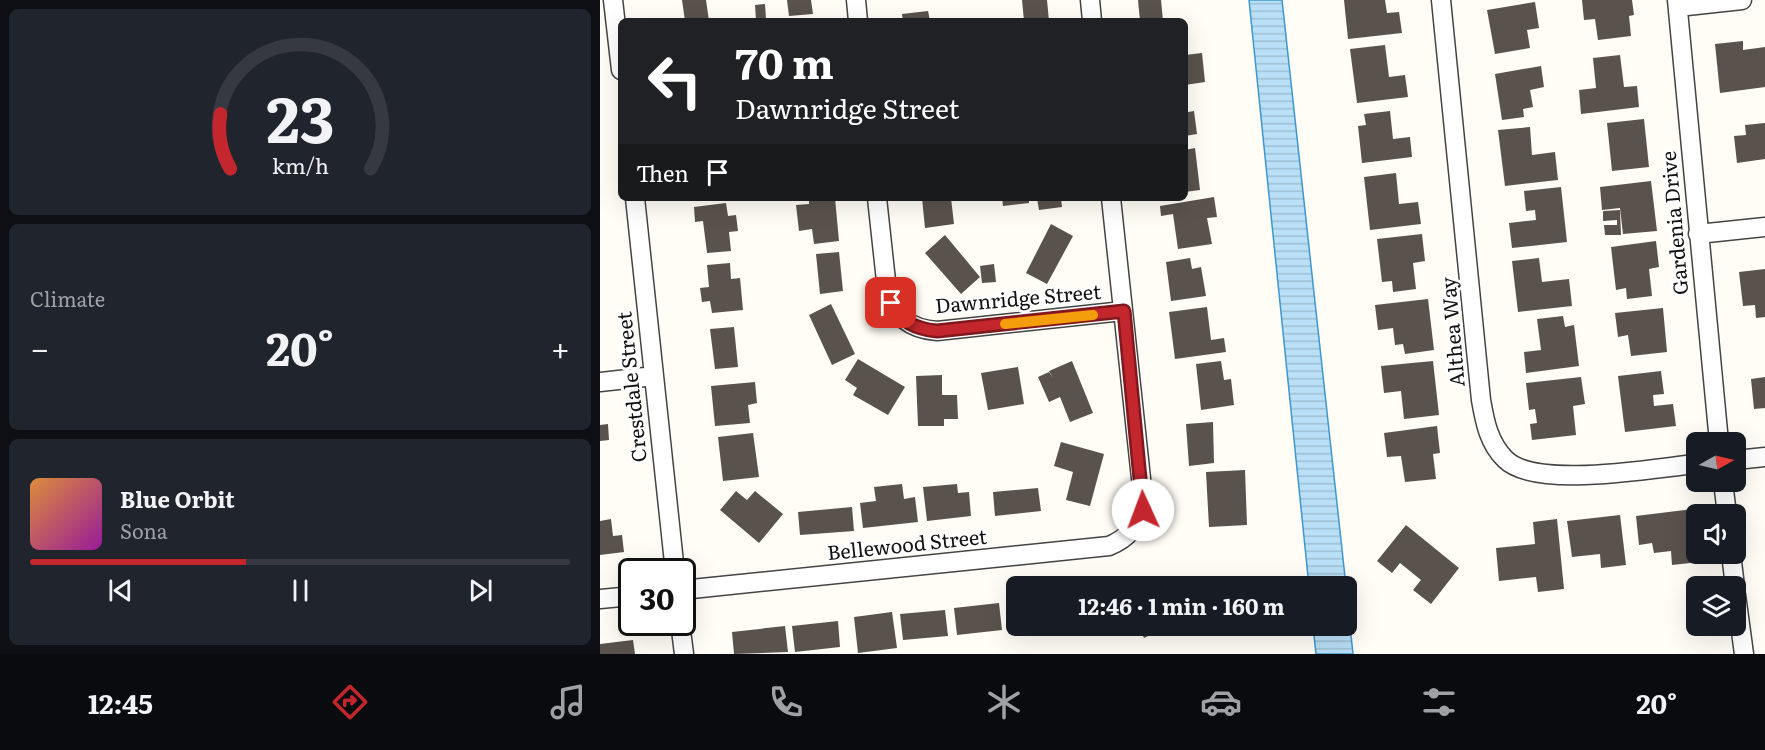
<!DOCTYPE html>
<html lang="en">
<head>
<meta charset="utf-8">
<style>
  body { margin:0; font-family:Literata,serif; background:#20242c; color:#f1f3f6; height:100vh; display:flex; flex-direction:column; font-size:22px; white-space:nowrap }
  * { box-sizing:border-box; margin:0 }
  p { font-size:20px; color:#9ea1a6 }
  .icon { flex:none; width:33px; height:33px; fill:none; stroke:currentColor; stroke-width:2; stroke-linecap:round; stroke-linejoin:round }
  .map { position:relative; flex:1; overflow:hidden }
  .drawer { display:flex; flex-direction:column; gap:9px; padding:9px; background:#0d0f14; width:600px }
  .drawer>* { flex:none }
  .top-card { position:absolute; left:18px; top:18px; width:570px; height:183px; border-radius:9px; box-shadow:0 6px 24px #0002; background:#202124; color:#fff; overflow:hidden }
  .needle { width:39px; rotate:82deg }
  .controls { position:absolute; left:1086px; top:432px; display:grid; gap:12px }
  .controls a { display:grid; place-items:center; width:60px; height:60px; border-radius:9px; background:#171b24; box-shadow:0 6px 24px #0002; font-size:30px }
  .speed { position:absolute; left:18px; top:558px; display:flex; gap:12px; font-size:30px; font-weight:700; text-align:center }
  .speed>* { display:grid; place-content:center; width:78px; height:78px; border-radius:50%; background:#171b24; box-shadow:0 6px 24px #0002; line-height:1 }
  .speed .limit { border:3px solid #111; border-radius:9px; background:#fff; color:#111 }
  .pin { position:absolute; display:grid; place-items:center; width:51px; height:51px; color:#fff; margin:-26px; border-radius:12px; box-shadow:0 3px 9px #0006 }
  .me { position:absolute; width:66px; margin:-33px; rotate:358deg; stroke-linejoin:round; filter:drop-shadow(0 0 4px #0008) }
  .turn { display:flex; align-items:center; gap:21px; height:126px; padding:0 18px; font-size:27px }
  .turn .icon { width:78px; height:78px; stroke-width:2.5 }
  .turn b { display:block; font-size:42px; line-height:51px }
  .then { display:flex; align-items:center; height:57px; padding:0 18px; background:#0003; gap:12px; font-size:22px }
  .big { font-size:45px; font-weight:700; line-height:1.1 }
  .drawer .card { flex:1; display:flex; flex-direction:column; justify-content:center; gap:9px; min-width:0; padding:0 21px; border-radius:9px; background:#20242c }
  .drawer .dial { align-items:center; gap:0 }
  .dial svg { height:156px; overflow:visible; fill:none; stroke:#363941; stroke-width:7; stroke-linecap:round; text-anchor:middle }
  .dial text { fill:#f1f3f6; stroke:none }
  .song { display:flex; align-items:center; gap:18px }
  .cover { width:72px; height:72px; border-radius:9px; background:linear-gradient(135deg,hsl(30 70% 55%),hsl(300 70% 35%)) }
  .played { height:6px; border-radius:3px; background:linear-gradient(90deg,#c4262e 40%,#363941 40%) }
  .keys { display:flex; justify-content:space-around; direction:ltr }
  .heat { display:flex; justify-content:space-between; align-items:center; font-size:33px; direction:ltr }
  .trip { position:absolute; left:406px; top:576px; width:351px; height:60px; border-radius:9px; background:#171b24; box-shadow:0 6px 24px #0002; font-weight:700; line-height:60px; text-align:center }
  .tabs { display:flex; height:96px; justify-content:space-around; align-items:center; background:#090b0e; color:#9ea1a6 }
  .tabs .icon { width:42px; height:42px }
  .tabs .selected { color:#c4262e }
  .tabs b { font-size:27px; color:#f1f3f6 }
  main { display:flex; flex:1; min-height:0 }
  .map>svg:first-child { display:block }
  .water { fill:url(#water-rules); stroke:#3f96cf; stroke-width:1.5 }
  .building { fill:#5a524d }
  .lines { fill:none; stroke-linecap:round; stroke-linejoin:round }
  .minor-casing { stroke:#444; stroke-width:21 }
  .minor { stroke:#fff; stroke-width:18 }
  .route-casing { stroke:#7f191e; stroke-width:15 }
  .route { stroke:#c4262e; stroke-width:10 }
  .slow { stroke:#f59e0b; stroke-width:10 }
  .labels { text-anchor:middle; stroke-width:6; stroke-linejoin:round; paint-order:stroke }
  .street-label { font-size:20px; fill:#111; stroke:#fff }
</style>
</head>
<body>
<main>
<section class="drawer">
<div class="card dial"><svg viewBox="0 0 100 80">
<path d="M14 69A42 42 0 1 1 86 69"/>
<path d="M14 69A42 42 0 0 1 9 41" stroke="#c4262e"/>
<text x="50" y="56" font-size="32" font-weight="700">23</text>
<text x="50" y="72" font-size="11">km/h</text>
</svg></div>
<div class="card"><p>Climate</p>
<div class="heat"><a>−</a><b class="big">20°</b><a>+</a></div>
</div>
<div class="card">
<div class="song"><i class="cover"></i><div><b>Blue Orbit</b><p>Sona</p></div></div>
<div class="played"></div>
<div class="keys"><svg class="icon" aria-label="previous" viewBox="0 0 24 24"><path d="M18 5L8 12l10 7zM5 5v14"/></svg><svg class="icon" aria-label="pause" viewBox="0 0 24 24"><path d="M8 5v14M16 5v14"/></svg><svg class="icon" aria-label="next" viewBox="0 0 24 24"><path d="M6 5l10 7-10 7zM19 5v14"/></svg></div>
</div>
</section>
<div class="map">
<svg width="1165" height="654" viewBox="0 0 1165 654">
  <defs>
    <pattern id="water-rules" width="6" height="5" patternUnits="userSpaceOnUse" patternTransform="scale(1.5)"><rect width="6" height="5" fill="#b9e0f7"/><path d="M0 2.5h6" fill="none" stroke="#9ebfd3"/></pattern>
  </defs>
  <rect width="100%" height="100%" fill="#fffdf5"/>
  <path class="water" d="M649,0H682L746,586H709Z
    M747,598L753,654H716L713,626H747Z"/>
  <path class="building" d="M82,0H106L109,21H85Z
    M187,0H211L213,14L189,16Z
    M422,0H447L449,21H424Z
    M538,0H561L563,21H540Z
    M744,0H785L787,13L799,12L802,33L748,39Z
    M982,0H1032L1034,15L1029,16L1031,36L998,40L995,19L984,20Z
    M935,2L939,28L927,30L930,48L895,54L887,10Z
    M165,4L166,19L156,20L155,5Z
    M328,11L330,21H303L302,14Z
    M1143,41V50L1165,47V87L1120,93L1115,44Z
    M785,45L789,77L805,75L808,97L757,103L750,49Z
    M602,53L605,82L585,85V55Z
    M1020,55L1024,87L1037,86L1039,107L981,114L979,90L996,88L993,58Z
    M941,66L944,87L930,90L933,107L923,109L924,117L902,120L895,74Z
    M585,102L588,112L594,111L597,134L585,136Z
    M790,111L793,139L810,137L812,157L762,163L758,126L766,125L764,114Z
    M1044,119L1049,167L1012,171L1007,123Z
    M1165,123V159L1137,163L1134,136L1146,135L1145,125Z
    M930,127L932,155L955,152L958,180L905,186L898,130Z
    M595,148L600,190L585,192V150Z
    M796,173L799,204L818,202L821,224L770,230L764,177Z
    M1051,181L1057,231L1023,234L1020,208L1002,210L1000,187Z
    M961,187L967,242L912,248L909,223L936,220L935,210L926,211L924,191Z
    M614,197L617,217L607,218L612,244L578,249L573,214L561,216L560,206Z
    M209,198H235L239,241L214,244L212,229L199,231L196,205L209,204Z
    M322,198H351L354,224L325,228Z
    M402,198H429V203L403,206Z
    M437,198H461L462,207L439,210Z
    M126,203L128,216L136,215L138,231L129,232L131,251L107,253L103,221L95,222L94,207Z
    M1020,210L1021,235H1005L1004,225H1017V220L1003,221V211Z
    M451,224L473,236L447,284L426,273Z
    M822,234L825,261L813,263L816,289L793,292L792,281L782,282L777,239Z
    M345,235L380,277L361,294L325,253Z
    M1056,241L1059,267L1049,269L1052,296L1027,299L1026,288L1016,290L1011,247Z
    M239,252L243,291L220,294L216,254Z
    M590,258L592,269L601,267L606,296L571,301L566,262Z
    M939,258L942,282L969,279L972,306L918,312L912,261Z
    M130,263L131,279L140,278L143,310L112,313L110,301L102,302L100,288L109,287L107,265Z
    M394,264L396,282L382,283L380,266Z
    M1165,269V317L1156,318L1155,305L1143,306L1139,272Z
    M828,299L834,350L805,354L803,344L795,345L793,328L778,330L775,305Z
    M231,304L255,354L232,365L209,315Z
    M607,307L611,340L624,338L626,352L575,359L569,312Z
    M1063,308L1067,352L1031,356L1028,335L1018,337L1015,313Z
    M963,316L965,327L974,325L979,366L926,373L924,352L941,350L937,319Z
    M134,327L138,367L115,369L110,329Z
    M258,359L305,387L288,415L253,395L257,388L245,380Z
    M472,361L493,413L470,422L460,397L449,402L438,377L449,372L453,378L449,371Z
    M621,361L624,380L631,379L634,405L601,410L596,364Z
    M833,361L839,415L804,419L801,391L784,393L781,366Z
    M418,367L424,404L388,410L381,373Z
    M1061,371L1064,394L1053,395L1054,406L1073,404L1076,426L1025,432L1018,376Z
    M342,375V395H357L358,419H344V426H318L316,376Z
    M981,377L985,404L973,406L976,435L932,440L930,424L937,423L935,409L929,410L926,383Z
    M1165,377V408L1154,409L1151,379Z
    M155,382L157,403L148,405L150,423L115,426L111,386Z
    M613,422L614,463L589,466L586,424Z
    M8,424L9,440L0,441V425Z
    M837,426L840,453L833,454L836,479L805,482L801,456L787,457L784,433Z
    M153,433L159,477L123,481L118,437Z
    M461,442L504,454L490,506L466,500L473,472L454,466Z
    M645,470L647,525L609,527L606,472Z
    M302,484L304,499L315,497L318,522L263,528L260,503L276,501L274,487Z
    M357,484L358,493L369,492L371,516L327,521L323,487Z
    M438,488L441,511L395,516L393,492Z
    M136,491L147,500L155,491L183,514L159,543L120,510Z
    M252,507L254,531L200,535L198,512Z
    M1093,509L1099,562L1072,565L1071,551L1054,553L1052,543L1039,545L1036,516Z
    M1020,515L1026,565L1001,568L1000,554L972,557L967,521Z
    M11,519L13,536L22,535L24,552L0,555V521Z
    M957,519L964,589L938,592L936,577L899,581L896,548L935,544L933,522Z
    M806,525L859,568L831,604L813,590L821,580L800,563L792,573L777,561Z
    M417,602V626L434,627L411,629L408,603Z
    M399,603L402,630L357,635L354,608Z
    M345,610L348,636L303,640L300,614Z
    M292,612L297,648L258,653L254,617Z
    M238,621L240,647L195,652L192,626Z
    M185,626L188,652L134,654L132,632Z
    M538,626H566L567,627L544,638Z
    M33,640L35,654H0V644Z"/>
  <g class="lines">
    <defs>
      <path id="minor" d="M13,0L21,70
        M256,0L258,21
        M490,0L492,21
        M841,0L881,400C885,423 889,443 905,459C935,490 1054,468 1096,464
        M1077,0L1119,442
        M1078,7L1142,0
        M35,198L75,572
        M277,198L287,290C294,317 310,329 337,331L523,311
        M1098,234L1165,227
        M0,382L54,376
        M1136,460L1165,457
        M1123,482L1127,514
        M1131,554L1135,586
        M82,590L509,546C531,537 542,521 543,497L511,198
        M1136,595L1144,654
        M0,599L32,596
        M80,622L84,654"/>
    </defs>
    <use href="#minor" class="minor-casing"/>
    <use href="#minor" class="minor"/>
  </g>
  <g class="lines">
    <defs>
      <path id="route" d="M291,303C302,322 315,329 337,331L524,311L543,510"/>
    </defs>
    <use href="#route" class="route-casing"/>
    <use href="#route" class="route"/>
    <path class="slow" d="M405,324L493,315"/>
  </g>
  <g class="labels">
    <g class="street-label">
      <text transform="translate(1075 223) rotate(-95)" y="7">Gardenia Drive</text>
      <text transform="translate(418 299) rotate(-5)" y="7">Dawnridge Street</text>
      <text transform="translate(853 332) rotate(-95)" y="7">Althea Way</text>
      <text transform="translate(32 387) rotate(-96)" y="7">Crestdale Street</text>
      <text transform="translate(307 545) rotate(-6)" y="7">Bellewood Street</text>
    </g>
  </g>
</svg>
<div class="controls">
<a><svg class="needle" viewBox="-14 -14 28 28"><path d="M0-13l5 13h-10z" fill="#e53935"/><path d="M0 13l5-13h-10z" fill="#9ea1a6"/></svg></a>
<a><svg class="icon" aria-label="sound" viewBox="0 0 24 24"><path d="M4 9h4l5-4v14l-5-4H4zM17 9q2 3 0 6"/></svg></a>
<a><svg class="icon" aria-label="layers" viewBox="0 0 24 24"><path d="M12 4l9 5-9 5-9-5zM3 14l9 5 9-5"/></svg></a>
</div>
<div class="speed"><div class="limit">30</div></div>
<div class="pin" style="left:291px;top:303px;background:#d93025"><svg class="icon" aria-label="arrive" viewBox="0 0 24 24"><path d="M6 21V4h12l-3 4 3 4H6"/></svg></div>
<svg class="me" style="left:543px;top:510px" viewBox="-20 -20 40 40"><circle r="19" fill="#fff"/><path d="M0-13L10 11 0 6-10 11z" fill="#c4262e"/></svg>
<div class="trip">12:46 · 1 min · 160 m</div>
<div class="top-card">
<div class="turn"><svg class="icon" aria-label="left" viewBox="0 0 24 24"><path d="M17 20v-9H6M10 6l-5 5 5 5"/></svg><div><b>70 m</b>Dawnridge Street</div></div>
<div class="then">Then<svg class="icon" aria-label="arrive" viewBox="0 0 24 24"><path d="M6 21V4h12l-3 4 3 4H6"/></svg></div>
</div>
</div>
</main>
<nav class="tabs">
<b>12:45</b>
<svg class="icon selected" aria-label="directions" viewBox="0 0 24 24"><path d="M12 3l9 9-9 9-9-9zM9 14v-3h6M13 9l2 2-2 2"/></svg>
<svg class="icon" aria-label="music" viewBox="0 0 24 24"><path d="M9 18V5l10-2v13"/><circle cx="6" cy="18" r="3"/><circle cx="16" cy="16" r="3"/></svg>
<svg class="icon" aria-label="phone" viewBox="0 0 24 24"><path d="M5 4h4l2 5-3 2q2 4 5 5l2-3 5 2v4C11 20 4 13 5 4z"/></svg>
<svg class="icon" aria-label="climate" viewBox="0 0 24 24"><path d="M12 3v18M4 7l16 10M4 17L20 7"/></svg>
<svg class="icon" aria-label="car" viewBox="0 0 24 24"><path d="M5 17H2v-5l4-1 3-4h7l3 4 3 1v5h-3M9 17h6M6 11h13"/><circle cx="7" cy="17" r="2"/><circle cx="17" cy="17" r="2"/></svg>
<svg class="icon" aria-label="filters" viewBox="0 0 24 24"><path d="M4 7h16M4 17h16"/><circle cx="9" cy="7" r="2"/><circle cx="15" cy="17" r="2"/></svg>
<b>20°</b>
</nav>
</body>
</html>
